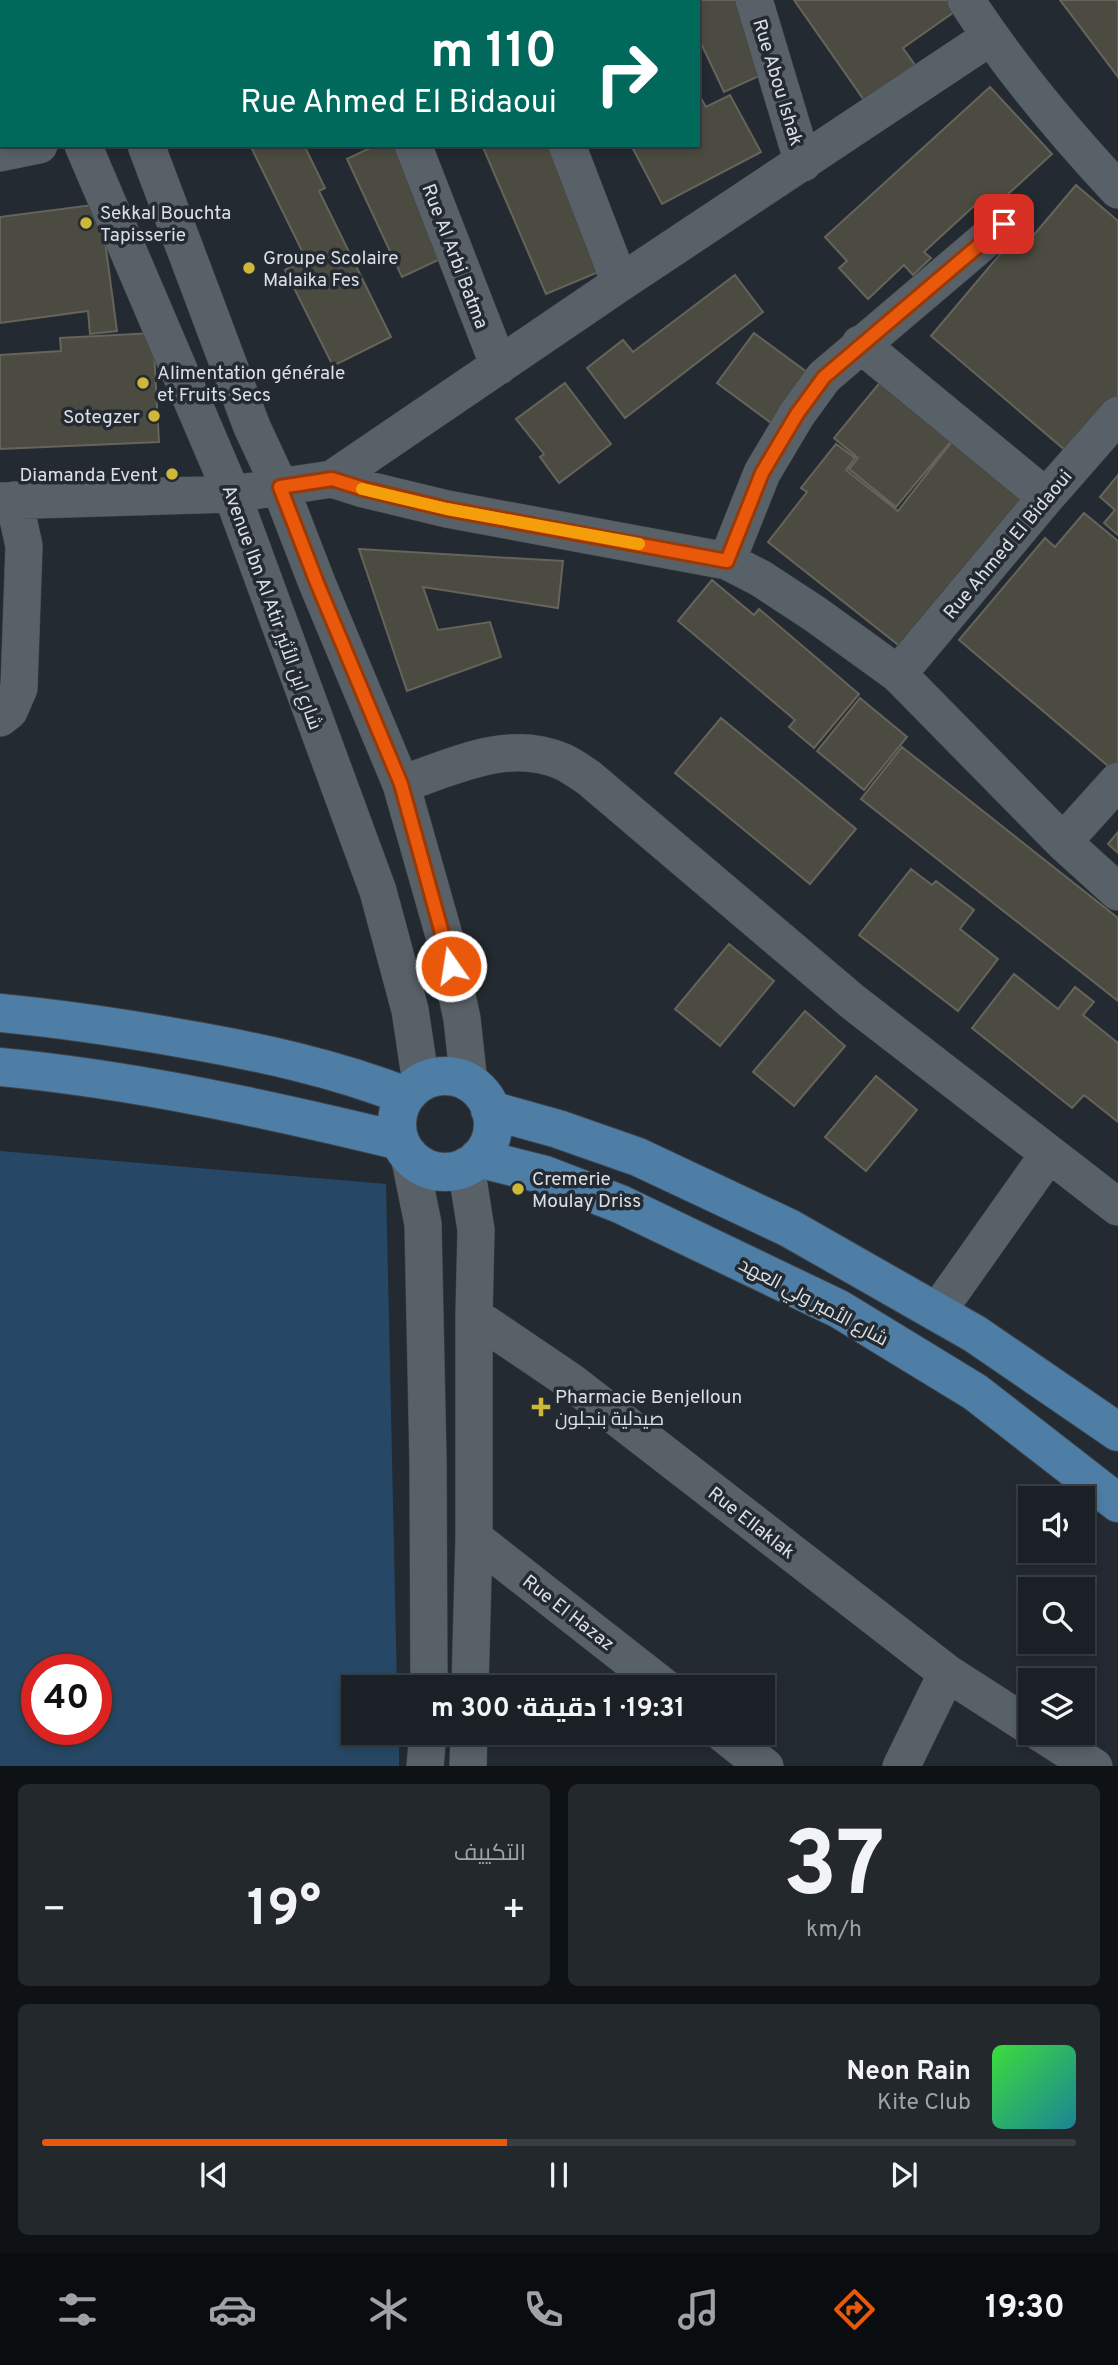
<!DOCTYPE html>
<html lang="ar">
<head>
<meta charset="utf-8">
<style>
  body { margin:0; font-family:Overpass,Cairo,sans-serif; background:#23282d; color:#f1f3f6; direction:rtl; height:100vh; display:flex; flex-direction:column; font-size:26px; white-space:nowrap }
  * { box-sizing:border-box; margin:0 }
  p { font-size:23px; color:#9fa3a7 }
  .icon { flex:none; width:38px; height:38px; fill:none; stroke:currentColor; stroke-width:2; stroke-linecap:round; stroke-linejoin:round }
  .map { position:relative; height:1766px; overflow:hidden; direction:ltr }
  .panel { display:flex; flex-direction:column; gap:18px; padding:18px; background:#0e1214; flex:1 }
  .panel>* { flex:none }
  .hud { position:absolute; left:0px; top:0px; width:700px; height:147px; box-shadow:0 4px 10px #0003,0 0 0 2px #383e42; direction:rtl; background:#00695c; color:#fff; overflow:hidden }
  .fabs { position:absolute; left:1018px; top:1486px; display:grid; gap:14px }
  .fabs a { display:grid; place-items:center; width:77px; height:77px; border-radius:0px; background:#1a2025; box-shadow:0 4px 10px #0003,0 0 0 2px #383e42; font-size:35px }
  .speed { position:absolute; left:21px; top:1654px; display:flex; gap:14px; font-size:35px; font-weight:700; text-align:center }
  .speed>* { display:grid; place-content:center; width:91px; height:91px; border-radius:50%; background:#1a2025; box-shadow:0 4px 10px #0003,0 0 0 2px #383e42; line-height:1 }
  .speed .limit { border:10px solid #d22; background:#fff; color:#111 }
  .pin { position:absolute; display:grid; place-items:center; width:60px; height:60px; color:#fff; margin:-30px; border-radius:14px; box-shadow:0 4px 10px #0006 }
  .me { position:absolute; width:77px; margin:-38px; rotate:347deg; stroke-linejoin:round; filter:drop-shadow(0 0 5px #0008) }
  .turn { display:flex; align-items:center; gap:24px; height:147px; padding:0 28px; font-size:32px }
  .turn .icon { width:91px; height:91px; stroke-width:2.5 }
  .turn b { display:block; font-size:49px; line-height:60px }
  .big { font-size:52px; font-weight:700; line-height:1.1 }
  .panel .tile { flex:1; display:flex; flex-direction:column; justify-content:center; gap:10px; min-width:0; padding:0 24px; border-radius:10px; background:#23282d }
  .panel .dial { align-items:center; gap:0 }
  .dial b { font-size:91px; line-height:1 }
  .song { display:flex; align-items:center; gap:21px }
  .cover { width:84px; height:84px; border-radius:10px; background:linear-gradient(135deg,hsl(120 70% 55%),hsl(190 70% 35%)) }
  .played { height:7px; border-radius:4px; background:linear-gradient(90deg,#ea580c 45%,#383e42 45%) }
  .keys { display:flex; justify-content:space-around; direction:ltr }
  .heat { display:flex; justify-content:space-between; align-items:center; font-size:38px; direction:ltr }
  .panel .tiles { flex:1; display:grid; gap:18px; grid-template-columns:1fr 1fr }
  .tile:last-child { grid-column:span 2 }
  .trip { position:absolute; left:341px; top:1675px; width:434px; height:70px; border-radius:0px; background:#1a2025; box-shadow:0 4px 10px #0003,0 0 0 2px #383e42; font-weight:700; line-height:70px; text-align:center; direction:rtl }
  .dock { display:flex; height:112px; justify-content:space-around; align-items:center; background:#0a0d0f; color:#9fa3a7 }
  .dock .icon { width:49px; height:49px }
  .dock .active { color:#ea580c }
  .dock b { font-size:32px; color:#f1f3f6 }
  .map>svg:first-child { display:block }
  .green { fill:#264866; fill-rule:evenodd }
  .building { fill:#4c4b41; stroke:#66645a; stroke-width:2 }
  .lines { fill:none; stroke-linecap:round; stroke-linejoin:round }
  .minor-casing { stroke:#3f4449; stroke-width:38 }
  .major-casing { stroke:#3f4449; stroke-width:40 }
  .minor { stroke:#596168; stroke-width:37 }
  .major { stroke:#4e7da5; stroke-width:38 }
  .route-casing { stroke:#983908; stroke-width:18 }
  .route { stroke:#ea580c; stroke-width:12 }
  .slow { stroke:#f59e0b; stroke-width:12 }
  .poi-dot { fill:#cfb837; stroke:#232a31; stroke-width:2.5 }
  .labels { text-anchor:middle; stroke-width:7; stroke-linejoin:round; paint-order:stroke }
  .street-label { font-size:19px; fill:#dce0e5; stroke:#232a31 }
  .poi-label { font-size:19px; fill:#dce0e5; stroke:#232a31; text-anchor:start }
</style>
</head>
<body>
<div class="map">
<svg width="1118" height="1767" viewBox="0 0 1118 1767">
  <rect width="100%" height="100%" fill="#232a31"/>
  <path class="green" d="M0,1151L386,1184L397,1687H354V1732L399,1733V1766H0ZM37,1670H96V1729H37Z"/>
  <path class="building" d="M182,0H248L249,2H183Z
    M288,0H345L346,2H289Z
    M586,0H637L638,2H587Z
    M681,0H737L770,71L724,92L698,37V2Z
    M794,0H950L957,10L903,48L915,65L864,100Z
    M1060,0H1118V77Z
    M2,22V108L0,109V23Z
    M990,87L1052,154L984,216L974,206L924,252L931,258L913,275L904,265L868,299L839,268L847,261L825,237Z
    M698,93L706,107L730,95L761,152L662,204L631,145H698Z
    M250,145H304L325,188L319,191L391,337L333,366L285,270L306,259Z
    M376,145H402L451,254L402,277L347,159Z
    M482,145H555L608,268L546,294Z
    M1076,185L1118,221V401L1072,456L931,336L1023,227L1033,236Z
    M100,204L117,331L90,334L88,311L0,323V217Z
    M735,275L763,312L625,418L587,368L623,340L633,352Z
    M153,333L159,442L0,449V355L61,351L60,338Z
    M754,333L815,378L778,428L717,383Z
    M887,374L958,433L896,507L849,469L858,458L834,438Z
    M565,383L611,444L559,483L540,457L544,454L516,419Z
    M954,439L1027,497L906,651L768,542L807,492L801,488L836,444L855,458L846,470L898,511Z
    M1118,475V535L1104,523L1115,510L1100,497Z
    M1084,513L1118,541V766L1114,771L959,640L1045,538L1055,547Z
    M359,549L563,561L558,608L423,587L438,630L490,622L501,657L407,691Z
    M712,580L754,615L759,609L859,694L814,748L789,727L795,720L678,621Z
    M860,698L907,737L864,790L817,751Z
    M721,718L856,829L810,884L675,773Z
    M902,747L1118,918V1001L861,799Z
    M1118,832V853L1108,844Z
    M911,869L932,885L936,881L974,910L960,929L998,959L958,1011L859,935Z
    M729,944L774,981L720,1046L675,1009Z
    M1014,974L1058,1009L1075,987L1094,1002L1083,1015L1118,1043V1122L1084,1095L1072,1108L972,1028Z
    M805,1011L845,1046L794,1106L753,1072Z
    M876,1076L917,1110L866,1171L825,1137Z"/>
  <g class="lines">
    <defs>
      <path id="minor" d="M30,0L31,2
        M92,0L93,2
        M357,0L358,2
        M511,0L512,2
        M754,0L803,163
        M966,0C1010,68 1063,131 1118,190
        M83,145L232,494L378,891L410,1010L421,1083
        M146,145L252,427L280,487L317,583L401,784L445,939L462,1019L469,1083
        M413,145L499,366
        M567,145L620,283
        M0,153L39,145
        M860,344L1046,497
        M332,479L620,283L990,37
        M0,501L232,494L332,479L364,489L447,509L727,561L760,578L815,614L898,674L1063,842L1118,892
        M727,561L762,473L797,414L824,377L1004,224
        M898,674L1046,497L1118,415
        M0,718L9,711L19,688L24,546L14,500
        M401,784C451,768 508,738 561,761C571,765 580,772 589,778L853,1002L1118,1207
        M1063,842L1118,781
        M409,1155L423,1224L428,1461L429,1687
        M466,1166L476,1230L474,1316V1538L470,1687
        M937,1312L1048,1155
        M474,1316L570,1381L947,1673L1031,1727
        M474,1538L664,1687
        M721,1732L765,1767
        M1039,1732L1094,1767
        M425,1767L428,1732
        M468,1767L469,1732
        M901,1767L947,1673"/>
      <path id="major" d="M0,1013C62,1019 123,1028 185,1039C260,1052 334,1068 406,1096
        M0,1067C135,1080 268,1109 400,1141
        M397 1124a48 48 0 1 1 96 0a48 48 0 1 1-96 0Z
        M490,1110L558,1129L638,1157L789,1228L975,1334L1118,1432
        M478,1158L545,1175L620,1204L839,1309L975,1392L1118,1503"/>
    </defs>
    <use href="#minor" class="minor-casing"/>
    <use href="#major" class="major-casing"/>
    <use href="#minor" class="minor"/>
    <use href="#major" class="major"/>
  </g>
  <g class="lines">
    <defs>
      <path id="route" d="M451,966L401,784L317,583L280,487L332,479L364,489L447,509L727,561L762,473L797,414L824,377L1004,224"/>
    </defs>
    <use href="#route" class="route-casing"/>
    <use href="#route" class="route"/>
    <path class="slow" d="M362,489L447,509L639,544"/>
  </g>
  <g class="poi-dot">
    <circle cx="86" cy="223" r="7"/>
    <circle cx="249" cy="268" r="7"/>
    <circle cx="143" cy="383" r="7"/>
    <circle cx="154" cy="416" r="7"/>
    <circle cx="172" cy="474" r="7"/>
    <circle cx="518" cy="1189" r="7"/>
    <path d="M537.5 1396.5h7v7h7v7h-7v7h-7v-7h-7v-7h7z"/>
  </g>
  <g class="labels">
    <g class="street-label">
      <text transform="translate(779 82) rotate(73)" y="7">Rue Abou Ishak</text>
      <text transform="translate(456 256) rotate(69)" y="7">Rue Al Arbi Batma</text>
      <text transform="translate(1007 544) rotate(-50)" y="7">Rue Ahmed El Bidaoui</text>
      <text transform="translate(273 607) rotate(70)" y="7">Avenue Ibn Al Atir شارع ابن الأثير</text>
      <text transform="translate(814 1301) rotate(28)" y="7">شارع الأمير ولي العهد</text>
      <text transform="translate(752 1522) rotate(38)" y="7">Rue Ellaklak</text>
      <text transform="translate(569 1612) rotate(38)" y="7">Rue El Hazaz</text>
    </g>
    <g class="poi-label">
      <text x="100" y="219">Sekkal Bouchta<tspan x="100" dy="22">Tapisserie</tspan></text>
      <text x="263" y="264">Groupe Scolaire<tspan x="263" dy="22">Malaika Fes</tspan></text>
      <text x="157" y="379">Alimentation générale<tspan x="157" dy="22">et Fruits Secs</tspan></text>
      <text x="140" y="423" text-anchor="end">Sotegzer</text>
      <text x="158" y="481" text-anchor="end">Diamanda Event</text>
      <text x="532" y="1185">Cremerie<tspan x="532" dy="22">Moulay Driss</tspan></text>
      <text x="555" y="1403">Pharmacie Benjelloun<tspan x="555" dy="22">صيدلية بنجلون</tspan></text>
    </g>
  </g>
</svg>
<div class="fabs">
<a><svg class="icon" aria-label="sound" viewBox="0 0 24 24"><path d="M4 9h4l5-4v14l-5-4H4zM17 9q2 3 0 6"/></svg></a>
<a><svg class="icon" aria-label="search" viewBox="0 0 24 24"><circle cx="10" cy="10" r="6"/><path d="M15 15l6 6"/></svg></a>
<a><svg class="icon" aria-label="layers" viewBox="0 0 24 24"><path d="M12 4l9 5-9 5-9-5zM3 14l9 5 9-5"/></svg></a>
</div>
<div class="speed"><div class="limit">40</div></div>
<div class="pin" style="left:1004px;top:224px;background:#d93025"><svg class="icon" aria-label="arrive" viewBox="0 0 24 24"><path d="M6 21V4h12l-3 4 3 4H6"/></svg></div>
<svg class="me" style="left:451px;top:966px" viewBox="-20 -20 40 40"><circle r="17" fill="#ea580c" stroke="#fff" stroke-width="3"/><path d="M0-11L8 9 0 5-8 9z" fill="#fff"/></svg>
<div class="trip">19:31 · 1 دقيقة · 300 m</div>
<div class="hud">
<div class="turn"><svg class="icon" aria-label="right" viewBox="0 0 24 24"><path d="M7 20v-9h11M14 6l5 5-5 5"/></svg><div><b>110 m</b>Rue Ahmed El Bidaoui</div></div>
</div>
</div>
<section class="panel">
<div class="tiles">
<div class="tile dial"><b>37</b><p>km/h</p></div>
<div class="tile"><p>التكييف</p>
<div class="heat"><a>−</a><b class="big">19°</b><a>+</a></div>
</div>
<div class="tile">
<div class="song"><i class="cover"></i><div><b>Neon Rain</b><p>Kite Club</p></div></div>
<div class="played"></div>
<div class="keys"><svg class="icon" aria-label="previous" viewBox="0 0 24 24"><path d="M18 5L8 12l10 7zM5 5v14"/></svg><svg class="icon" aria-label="pause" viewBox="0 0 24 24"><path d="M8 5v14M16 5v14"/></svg><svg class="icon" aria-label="next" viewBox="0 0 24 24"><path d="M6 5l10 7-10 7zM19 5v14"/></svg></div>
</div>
</div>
</section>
<nav class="dock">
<b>19:30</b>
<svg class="icon active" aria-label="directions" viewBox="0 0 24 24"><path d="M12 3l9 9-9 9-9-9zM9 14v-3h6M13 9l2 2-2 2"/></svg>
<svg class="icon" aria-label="music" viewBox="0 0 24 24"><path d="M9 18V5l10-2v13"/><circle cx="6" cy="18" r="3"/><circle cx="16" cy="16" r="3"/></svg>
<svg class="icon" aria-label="phone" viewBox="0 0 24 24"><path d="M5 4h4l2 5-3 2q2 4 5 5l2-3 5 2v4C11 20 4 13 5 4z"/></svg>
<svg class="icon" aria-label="climate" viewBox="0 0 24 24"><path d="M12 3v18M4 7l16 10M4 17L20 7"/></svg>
<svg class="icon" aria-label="car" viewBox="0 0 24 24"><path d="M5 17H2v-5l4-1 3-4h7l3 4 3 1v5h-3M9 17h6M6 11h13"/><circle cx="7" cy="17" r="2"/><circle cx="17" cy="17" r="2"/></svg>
<svg class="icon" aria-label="filters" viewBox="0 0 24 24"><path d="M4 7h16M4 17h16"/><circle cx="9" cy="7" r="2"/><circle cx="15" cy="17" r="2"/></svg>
</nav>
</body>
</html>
